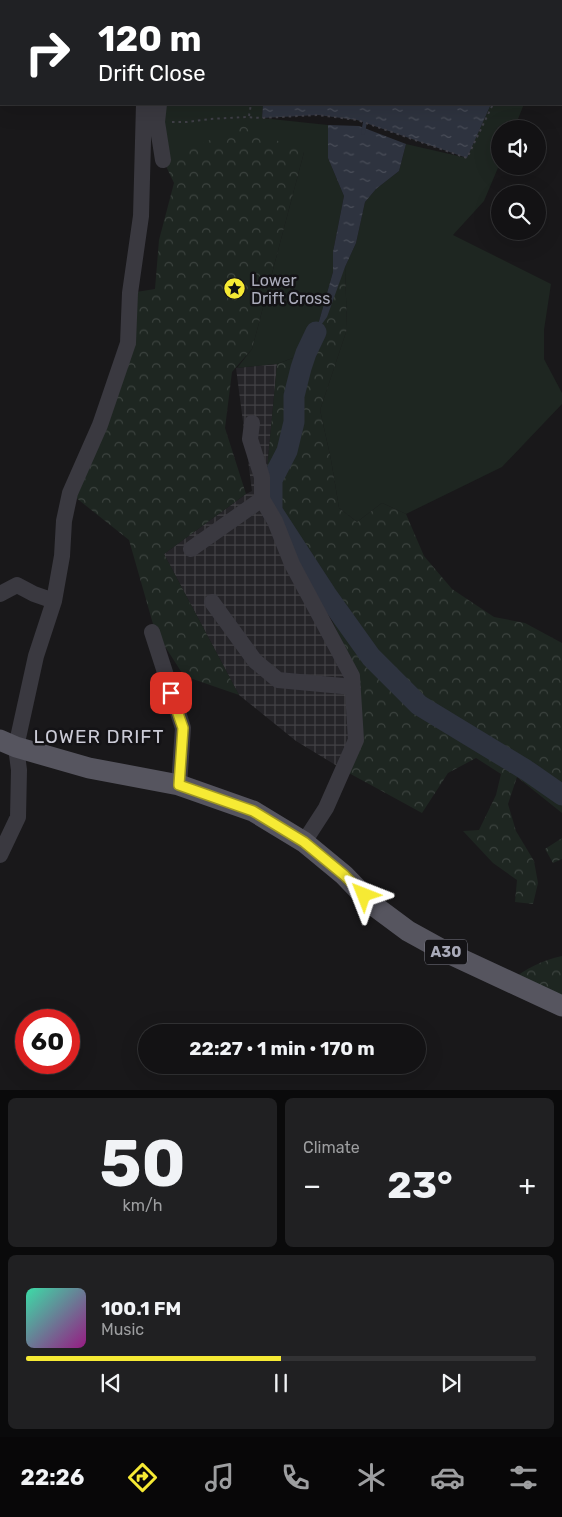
<!DOCTYPE html>
<html lang="en">
<head>
<meta charset="utf-8">
<style>
  body { margin:0; font-family:Rubik,sans-serif; background:#202022; color:#f1f3f6; height:100vh; display:flex; flex-direction:column; font-size:19px; white-space:nowrap }
  * { box-sizing:border-box; margin:0 }
  p { font-size:16px; color:#9d9ea0 }
  .icon { flex:none; width:28px; height:28px; fill:none; stroke:currentColor; stroke-width:2; stroke-linecap:round; stroke-linejoin:round }
  .map { position:relative; height:1090px; overflow:hidden }
  .drawer { display:flex; flex-direction:column; gap:8px; padding:8px; background:#0a0a0b; flex:1 }
  .drawer>* { flex:none }
  .guide { position:absolute; left:0px; top:0px; width:562px; height:105px; box-shadow:0 5px 20px #0002,0 0 0 1px #323234; background:#202124; color:#fff; overflow:hidden }
  .controls { position:absolute; left:491px; top:120px; display:grid; gap:10px }
  .controls a { display:grid; place-items:center; width:55px; height:55px; border-radius:50%; background:#131214; box-shadow:0 5px 20px #0002,0 0 0 1px #323234; font-size:25px }
  .speed { position:absolute; left:15px; top:1009px; display:flex; gap:10px; font-size:25px; font-weight:700; text-align:center }
  .speed>* { display:grid; place-content:center; width:65px; height:65px; border-radius:50%; background:#131214; box-shadow:0 5px 20px #0002,0 0 0 1px #323234; line-height:1 }
  .speed .limit { border:8px solid #d22; background:#fff; color:#111 }
  .pin { position:absolute; display:grid; place-items:center; width:42px; height:42px; color:#fff; margin:-21px; border-radius:10px; box-shadow:0 2px 8px #0006 }
  .me { position:absolute; width:55px; margin:-28px; rotate:315deg; stroke-linejoin:round; filter:drop-shadow(0 0 4px #0008) }
  .turn { display:flex; align-items:center; gap:18px; height:105px; padding:0 15px; font-size:22px }
  .turn .icon { width:65px; height:65px; stroke-width:2.5 }
  .turn b { display:block; font-size:35px; line-height:42px }
  .big { font-size:38px; font-weight:700; line-height:1.1 }
  .drawer .tile { flex:1; display:flex; flex-direction:column; justify-content:center; gap:8px; min-width:0; padding:0 18px; border-radius:8px; background:#202022 }
  .drawer .dial { align-items:center; gap:0 }
  .dial b { font-size:65px; line-height:1 }
  .song { display:flex; align-items:center; gap:15px }
  .cover { width:60px; height:60px; border-radius:8px; background:linear-gradient(135deg,hsl(160 70% 55%),hsl(310 70% 35%)) }
  .played { height:5px; border-radius:2px; background:linear-gradient(90deg,#f6ea34 50%,#323234 50%) }
  .keys { display:flex; justify-content:space-around; direction:ltr }
  .heat { display:flex; justify-content:space-between; align-items:center; font-size:28px; direction:ltr }
  .drawer .tiles { flex:1; display:grid; gap:8px; grid-template-columns:1fr 1fr }
  .tile:last-child { grid-column:span 2 }
  .trip { position:absolute; left:138px; top:1024px; width:288px; height:50px; border-radius:25px; background:#131214; box-shadow:0 5px 20px #0002,0 0 0 1px #323234; font-weight:700; line-height:50px; text-align:center }
  .tab-bar { display:flex; height:80px; justify-content:space-around; align-items:center; background:#080708; color:#9d9ea0 }
  .tab-bar .icon { width:35px; height:35px }
  .tab-bar .selected { color:#f6ea34 }
  .tab-bar b { font-size:22px; color:#f1f3f6 }
  .map>svg:first-child { display:block }
  .industrial { fill:url(#industrial-grid) }
  .grass { fill:#1e2621 }
  .forest { fill:url(#forest-crowns) }
  .water { fill:url(#water-ripples) }
  .lines { fill:none; stroke-linecap:round; stroke-linejoin:round }
  .stream { stroke:#2e333f; stroke-width:4 }
  .river { stroke:#2e333f; stroke-width:21 }
  .path { stroke:#3f3f47; stroke-width:2; stroke-dasharray:2.5 4; stroke-linecap:butt }
  .minor { stroke:#3a3940; stroke-width:16 }
  .major { stroke:#56555f; stroke-width:21 }
  .route-casing { stroke:#a09822; stroke-width:12 }
  .route { stroke:#f6ea34; stroke-width:9 }
  .labels { text-anchor:middle; stroke-width:5; stroke-linejoin:round; paint-order:stroke }
  .shield { fill:#141316; stroke:#7d7d89; stroke-width:1 }
  .shield-label { font-size:15px; font-weight:bold; fill:#aaabba }
  .poi-label { font-size:16px; fill:#aaabba; stroke:#141316; text-anchor:start }
  .quarter-label { font-size:19px; letter-spacing:1px; fill:#cbcbd6; stroke:#141316 }
</style>
</head>
<body>
<div class="map">
<svg width="562" height="1090" viewBox="0 0 562 1090">
  <defs>
    <pattern id="industrial-grid" width="8" height="8" patternUnits="userSpaceOnUse" patternTransform="scale(1.25)"><rect width="8" height="8" fill="#252428"/><path d="M0 4h8M4 0v8" fill="none" stroke="#424145"/></pattern>
    <pattern id="forest-crowns" width="20" height="18" patternUnits="userSpaceOnUse" patternTransform="scale(1.25)"><rect width="20" height="18" fill="#1e2621"/><path d="M2 6a3 3 0 1 1 6 0M12 15a3 3 0 1 1 6 0" fill="none" stroke="#3c433f"/></pattern>
    <pattern id="water-ripples" width="26" height="14" patternUnits="userSpaceOnUse" patternTransform="scale(1.25)"><rect width="26" height="14" fill="#2e333f"/><path d="M2 4q2-2 4 0t4 0M15 11q2-2 4 0t4 0" fill="none" stroke="#4a4e59"/></pattern>
  </defs>
  <rect width="100%" height="100%" fill="#19181a"/>
  <path class="industrial" d="M277,364L266,481L273,512L355,669L347,772L296,741L239,695L164,554L246,494L252,491L236,368Z"/>
  <path class="grass" d="M159,104H263L262,118L328,125V158L344,196L333,252V272L316,332L306,353L277,364L237,368L252,349L304,152L163,160Z
    M491,104H524L514,129H500V163L484,201L453,235L551,284L544,330V359L562,393V404L502,467L406,514L382,503L357,522L339,508L331,460L320,410L347,329L345,267L356,243L365,202L376,189L399,171L406,144L467,158Z"/>
  <path class="forest" d="M243,126L304,152L252,349L232,372L225,428L246,494L164,554L239,695L184,676L155,631L129,540L70,493L128,343L130,293L155,289L159,240L174,183L163,160Z
    M345,267L347,329L320,410L331,460L339,508L357,522L382,503L406,514L424,556L452,589L494,617L525,623L562,643V813L517,777L508,804L516,831L534,861L538,883L533,904L515,902L517,880L493,863L463,831L479,830L496,795L501,774L476,758L448,773L422,813L347,772L355,669L266,481L277,364L306,353Z
    M562,838V859L553,863L545,849Z
    M562,956V1006L510,981C526,969 542,960 562,956Z"/>
  <path class="water" d="M272,0H537V1H272Z
    M263,104H491L467,158L357,120L318,115L262,118Z
    M328,125L359,126L406,144L399,171L376,189L365,202L356,243L345,267L327,317L316,332L333,272V252L344,196L328,158Z"/>
  <g class="lines">
    <path class="stream" d="M363,133L365,122"/>
    <path class="river" d="M316,332L306,353L301,368L294,396V422L287,451L272,480V511L326,594L371,657L419,705L526,770L562,795"/>
    <path class="path" d="M202,0L203,1
      M187,1L188,0
      M263,1L264,0
      M543,1V0
      M249,116L251,104
      M172,122H187L210,119L246,117L262,118L318,115L357,120L467,158L493,104"/>
    <path class="minor" d="M151,0V1
      M159,104L157,122L163,160
      M252,423L250,439L262,477V499L275,521L292,564L352,676L356,740L326,808L304,842
      M191,549L262,499
      M0,594L17,585L34,594L54,601
      M212,602L255,661L278,680L353,687
      M152,632L183,728L179,785
      M0,855L18,817L19,770L16,747L36,656L54,601L62,556L64,521L70,493L100,425L128,343L130,293L141,216L144,104"/>
    <path class="major" d="M0,740L16,747L89,768L179,785L253,811L304,842L344,875L373,905L408,931L448,953L562,1006"/>
  </g>
  <g class="lines">
    <defs>
      <path id="route" d="M171,693L183,728L179,785L253,811L304,842L344,875L364,895"/>
    </defs>
    <use href="#route" class="route-casing"/>
    <use href="#route" class="route"/>
  </g>
  <defs>
    <symbol id="sight-disc" viewBox="-11 -11 22 22"><circle r="9.5" fill="#f6ea34" stroke="#141316"/><path d="M0-6L1.8-2.2L6-1.7L2.9 1.2L3.7 5.4L0 3.3L-3.7 5.4L-2.9 1.2L-6-1.7L-1.8-2.2Z" fill="#111"/></symbol>
  </defs>
  <g fill-rule="evenodd">
    <use href="#sight-disc" x="222" y="276" width="25" height="25"/>
  </g>
  <g class="labels">
    <rect class="shield" x="425" y="939.5" width="42" height="25" rx="4"/>
    <g class="shield-label">
      <text x="446" y="957">A30</text>
    </g>
    <g class="poi-label">
      <text x="251" y="286">Lower<tspan x="251" dy="18">Drift Cross</tspan></text>
    </g>
    <g class="quarter-label">
      <text x="99" y="743">LOWER DRIFT</text>
    </g>
  </g>
</svg>
<div class="controls">
<a><svg class="icon" aria-label="sound" viewBox="0 0 24 24"><path d="M4 9h4l5-4v14l-5-4H4zM17 9q2 3 0 6"/></svg></a>
<a><svg class="icon" aria-label="search" viewBox="0 0 24 24"><circle cx="10" cy="10" r="6"/><path d="M15 15l6 6"/></svg></a>
</div>
<div class="speed"><div class="limit">60</div></div>
<div class="pin" style="left:171px;top:693px;background:#d93025"><svg class="icon" aria-label="arrive" viewBox="0 0 24 24"><path d="M6 21V4h12l-3 4 3 4H6"/></svg></div>
<svg class="me" style="left:364px;top:895px" viewBox="-20 -20 40 40"><path d="M0-17L14 15 0 8-14 15z" fill="#f6ea34" stroke="#fff" stroke-width="4"/></svg>
<div class="trip">22:27 · 1 min · 170 m</div>
<div class="guide">
<div class="turn"><svg class="icon" aria-label="right" viewBox="0 0 24 24"><path d="M7 20v-9h11M14 6l5 5-5 5"/></svg><div><b>120 m</b>Drift Close</div></div>
</div>
</div>
<section class="drawer">
<div class="tiles">
<div class="tile dial"><b>50</b><p>km/h</p></div>
<div class="tile"><p>Climate</p>
<div class="heat"><a>−</a><b class="big">23°</b><a>+</a></div>
</div>
<div class="tile">
<div class="song"><i class="cover"></i><div><b>100.1 FM</b><p>Music</p></div></div>
<div class="played"></div>
<div class="keys"><svg class="icon" aria-label="previous" viewBox="0 0 24 24"><path d="M18 5L8 12l10 7zM5 5v14"/></svg><svg class="icon" aria-label="pause" viewBox="0 0 24 24"><path d="M8 5v14M16 5v14"/></svg><svg class="icon" aria-label="next" viewBox="0 0 24 24"><path d="M6 5l10 7-10 7zM19 5v14"/></svg></div>
</div>
</div>
</section>
<nav class="tab-bar">
<b>22:26</b>
<svg class="icon selected" aria-label="directions" viewBox="0 0 24 24"><path d="M12 3l9 9-9 9-9-9zM9 14v-3h6M13 9l2 2-2 2"/></svg>
<svg class="icon" aria-label="music" viewBox="0 0 24 24"><path d="M9 18V5l10-2v13"/><circle cx="6" cy="18" r="3"/><circle cx="16" cy="16" r="3"/></svg>
<svg class="icon" aria-label="phone" viewBox="0 0 24 24"><path d="M5 4h4l2 5-3 2q2 4 5 5l2-3 5 2v4C11 20 4 13 5 4z"/></svg>
<svg class="icon" aria-label="climate" viewBox="0 0 24 24"><path d="M12 3v18M4 7l16 10M4 17L20 7"/></svg>
<svg class="icon" aria-label="car" viewBox="0 0 24 24"><path d="M5 17H2v-5l4-1 3-4h7l3 4 3 1v5h-3M9 17h6M6 11h13"/><circle cx="7" cy="17" r="2"/><circle cx="17" cy="17" r="2"/></svg>
<svg class="icon" aria-label="filters" viewBox="0 0 24 24"><path d="M4 7h16M4 17h16"/><circle cx="9" cy="7" r="2"/><circle cx="15" cy="17" r="2"/></svg>
</nav>
</body>
</html>
